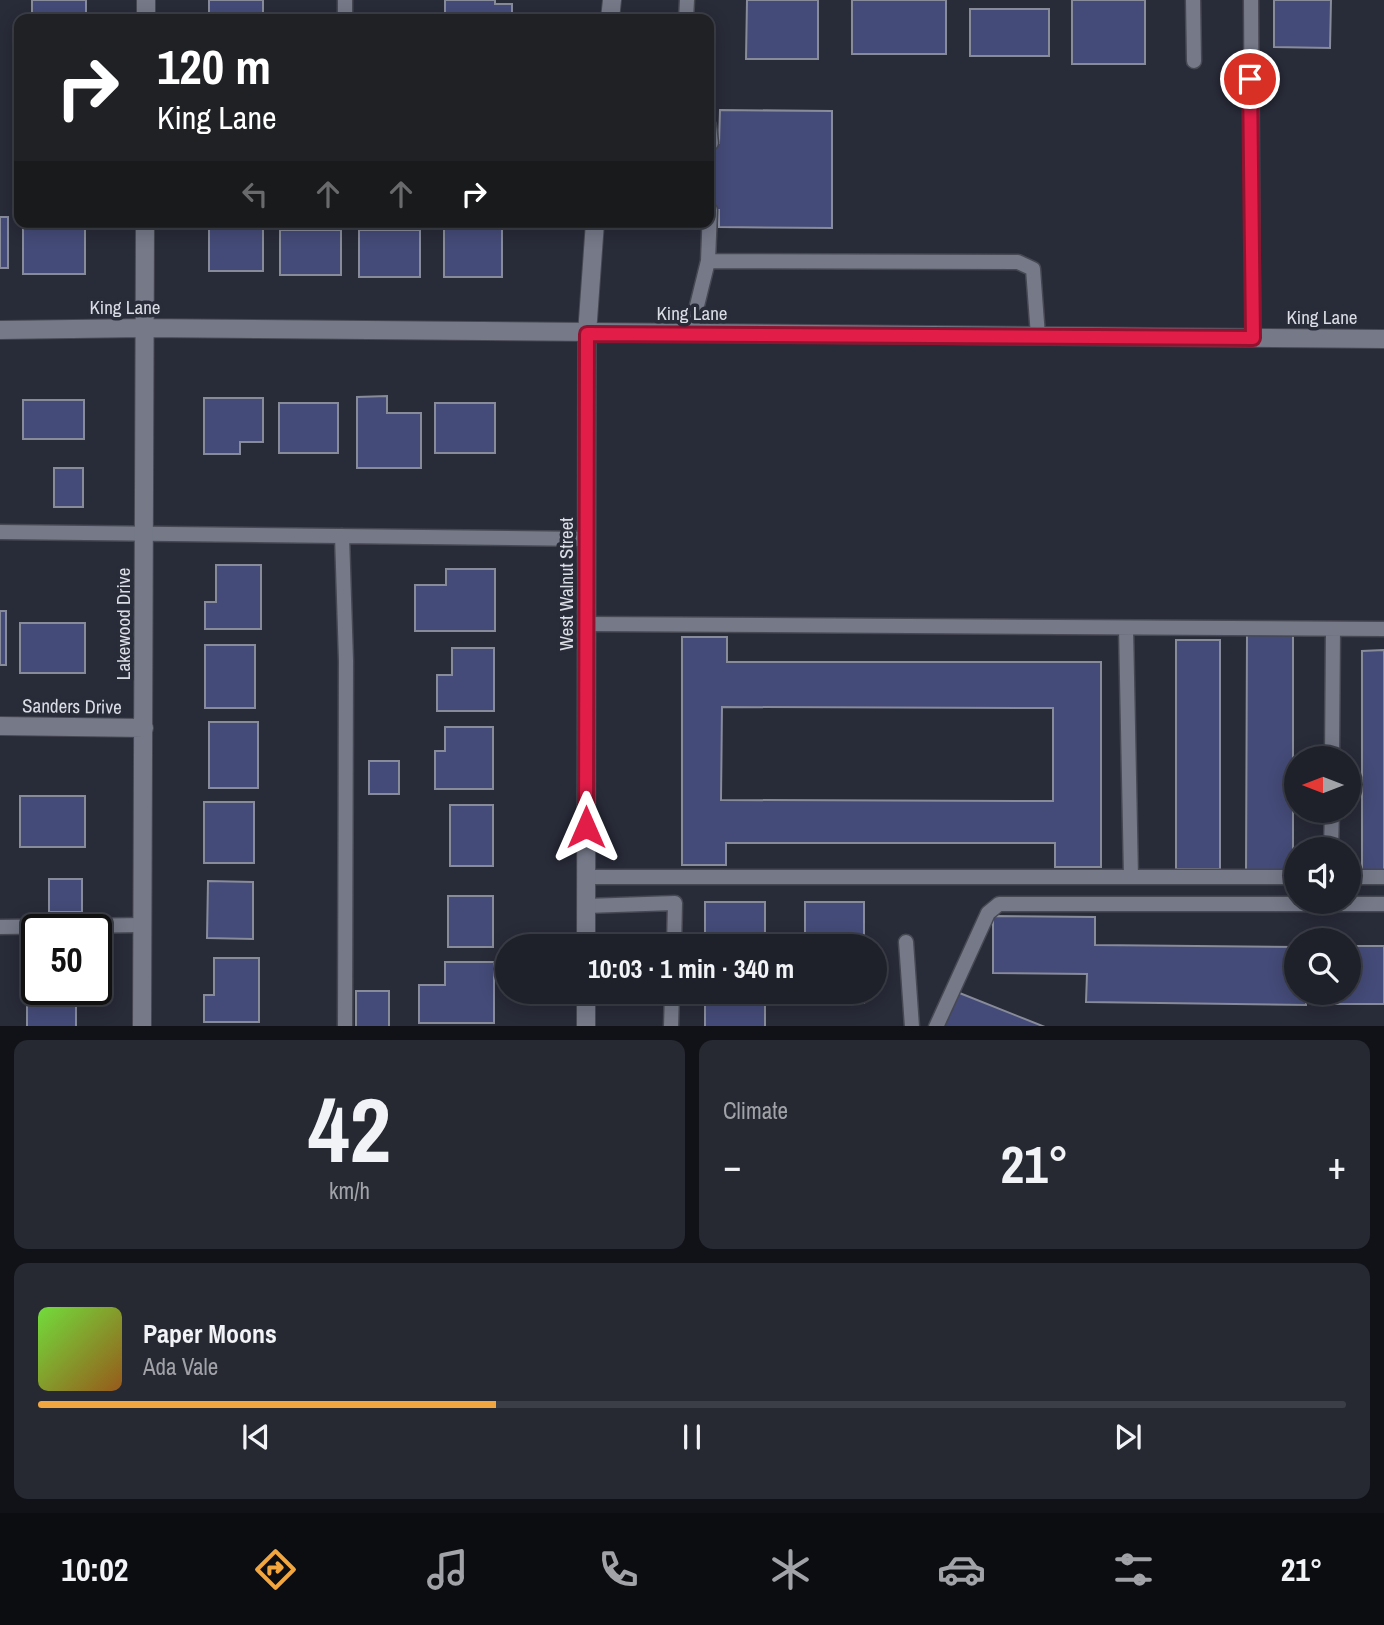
<!DOCTYPE html>
<html lang="en">
<head>
<meta charset="utf-8">
<style>
  body { margin:0; font-family:"Archivo Narrow",sans-serif; background:#262832; color:#f1f3f6; height:100vh; display:flex; flex-direction:column; font-size:26px; white-space:nowrap }
  * { box-sizing:border-box; margin:0 }
  p { font-size:23px; color:#a1a3a8 }
  .icon { flex:none; width:38px; height:38px; fill:none; stroke:currentColor; stroke-width:2; stroke-linecap:round; stroke-linejoin:round }
  .map { position:relative; height:1026px; overflow:hidden }
  .side { display:flex; flex-direction:column; gap:14px; padding:14px; background:#101217; flex:1 }
  .side>* { flex:none }
  .guide { position:absolute; left:14px; top:14px; width:700px; height:214px; border-radius:14px; box-shadow:0 4px 18px #0003,0 0 0 2px #3c3e47; background:#202124; color:#fff; overflow:hidden }
  .needle { width:46px; rotate:270deg }
  .buttons { position:absolute; left:1284px; top:746px; display:grid; gap:14px }
  .buttons a { display:grid; place-items:center; width:77px; height:77px; border-radius:50%; background:#1e202a; box-shadow:0 4px 18px #0003,0 0 0 2px #3c3e47; font-size:35px }
  .speed { position:absolute; left:21px; top:914px; display:flex; gap:14px; font-size:35px; font-weight:700; text-align:center }
  .speed>* { display:grid; place-content:center; width:91px; height:91px; border-radius:50%; background:#1e202a; box-shadow:0 4px 18px #0003,0 0 0 2px #3c3e47; line-height:1 }
  .speed .limit { border:4px solid #111; border-radius:10px; background:#fff; color:#111 }
  .pin { position:absolute; display:grid; place-items:center; width:60px; height:60px; color:#fff; margin:-30px; border:4px solid #fff; border-radius:50%; box-shadow:0 2px 7px #0007 }
  .me { position:absolute; width:77px; margin:-38px; rotate:0deg; stroke-linejoin:round; filter:drop-shadow(0 0 5px #0008) }
  .turn { display:flex; align-items:center; gap:24px; height:147px; padding:0 28px; font-size:32px }
  .turn .icon { width:91px; height:91px; stroke-width:2.5 }
  .turn b { display:block; font-size:49px; line-height:60px }
  .lanes { display:flex; align-items:center; height:66px; padding:0 28px; background:#0003; justify-content:center; gap:35px; direction:ltr }
  .lanes .off { opacity:.35 }
  .big { font-size:52px; font-weight:700; line-height:1.1 }
  .side .card { flex:1; display:flex; flex-direction:column; justify-content:center; gap:10px; min-width:0; padding:0 24px; border-radius:14px; background:#262832 }
  .side .dial { align-items:center; gap:0 }
  .dial b { font-size:91px; line-height:1 }
  .song { display:flex; align-items:center; gap:21px }
  .cover { width:84px; height:84px; border-radius:10px; background:linear-gradient(135deg,hsl(100 70% 55%),hsl(30 70% 35%)) }
  .played { height:7px; border-radius:4px; background:linear-gradient(90deg,#f1a63f 35%,#3c3e47 35%) }
  .keys { display:flex; justify-content:space-around; direction:ltr }
  .heat { display:flex; justify-content:space-between; align-items:center; font-size:38px; direction:ltr }
  .side .tiles { flex:1; display:grid; gap:14px; grid-template-columns:1fr 1fr }
  .card:last-child { grid-column:span 2 }
  .trip { position:absolute; left:495px; top:934px; width:392px; height:70px; border-radius:35px; background:#1e202a; box-shadow:0 4px 18px #0003,0 0 0 2px #3c3e47; font-weight:700; line-height:70px; text-align:center }
  .tabs { display:flex; height:112px; justify-content:space-around; align-items:center; background:#0c0d11; color:#a1a3a8 }
  .tabs .icon { width:49px; height:49px }
  .tabs .selected { color:#f1a63f }
  .tabs b { font-size:32px; color:#f1f3f6 }
  .map>svg:first-child { display:block }
  .building { fill:#444b78; stroke:#888b9a; stroke-width:2; fill-rule:evenodd }
  .lines { fill:none; stroke-linecap:round; stroke-linejoin:round }
  .lane-casing { stroke:#464852; stroke-width:17 }
  .street-casing { stroke:#464852; stroke-width:20 }
  .secondary-casing { stroke:#464852; stroke-width:20 }
  .lane { stroke:#757988; stroke-width:14 }
  .street { stroke:#757988; stroke-width:18 }
  .secondary { stroke:#757988; stroke-width:18 }
  .route-casing { stroke:#92132f; stroke-width:18 }
  .route { stroke:#e11d48; stroke-width:12 }
  .labels { text-anchor:middle; stroke-width:7; stroke-linejoin:round; paint-order:stroke }
  .street-label { font-size:19px; fill:#dbdde5; stroke:#282b38 }
</style>
</head>
<body>
<div class="map">
<svg width="1384" height="1027" viewBox="0 0 1384 1027">
  <rect width="100%" height="100%" fill="#282b38"/>
  <path class="building" d="M32,0H86V19H32Z
    M209,0H263V19H209Z
    M445,0H495V4H512V19H445Z
    M747,0H818V59H746Z
    M852,0H946V54H852Z
    M1072,0H1145V64H1072Z
    M1274,0H1331L1330,48L1274,47Z
    M970,9H1049V56H970Z
    M720,110L832,111V228L719,227V210H709V143H719Z
    M0,217H8V268H0Z
    M209,222H263V271H209Z
    M444,222H502V277H444Z
    M23,228H85V274H23Z
    M280,230H341V275H280Z
    M359,230H420V277H359Z
    M387,396V413H421V468H357V397Z
    M204,398H263V442H240V454H204Z
    M23,400H84V439H23Z
    M279,403H338V453H279Z
    M435,403H495V453H435Z
    M54,468H83V507H54Z
    M216,565H261V629H205V602H216Z
    M446,569H495V631H415V585H446Z
    M0,611H6V665H0Z
    M20,623H85V673H20Z
    M1247,633L1293,634V876L1246,875Z
    M682,637H727V662H1101V867H1055V843H726V865H682ZM722,707L1053,708V801L721,800Z
    M1176,640H1220V869H1176Z
    M205,645H255V708H205Z
    M452,648H494V711H437V675H452Z
    M1384,650V873H1362V651Z
    M209,722H258V788H209Z
    M445,727H493V789H435V751H445Z
    M369,761H399V794H369Z
    M20,796H85V847H20Z
    M204,802H254V863H204Z
    M450,805H493V866H450Z
    M49,879H82V912H49Z
    M208,881L253,882V939L207,938Z
    M448,896H493V947H448Z
    M705,902H765V947H705Z
    M805,902H864V947H805Z
    M993,916L1095,917V945L1297,947V992H1306V1005L1086,1002L1087,974L993,973Z
    M1349,946H1384V1004H1325V992H1349Z
    M214,958H259V1022H204V995H214Z
    M27,960H37V989H76V1027H27Z
    M445,962H494V1023H419V985H445Z
    M356,991H389V1027H356Z
    M705,992H765V1027H705Z
    M805,992H864V1003H805Z
    M957,992L1045,1027H944Z"/>
  <g class="lines">
    <defs>
      <path id="lane" d="M1193,0L1194,61
        M1251,0L1253,338
        M345,19V0
        M686,19L687,0
        M709,126L711,143
        M708,261L710,210
        M690,334L708,261L1018,262L1033,269L1038,336
        M0,532L587,539
        M342,536L346,661L345,1027
        M587,624L1384,629
        M1126,628L1131,877
        M1332,758L1333,629
        M1331,849L1332,810
        M586,877H1297
        M1349,877H1384
        M586,906L675,903L674,947
        M0,927L143,925
        M906,942L912,1027
        M671,1027L672,992
        M936,1027L988,913L999,904H1384"/>
      <path id="street" d="M146,0V19
        M0,330L144,328L1384,339
        M0,726L144,728
        M142,1027L145,222"/>
      <path id="secondary" d="M610,19L612,0
        M586,947L587,334L595,222
        M586,992V1027"/>
    </defs>
    <use href="#lane" class="lane-casing"/>
    <use href="#street" class="street-casing"/>
    <use href="#secondary" class="secondary-casing"/>
    <use href="#lane" class="lane"/>
    <use href="#street" class="street"/>
    <use href="#secondary" class="secondary"/>
  </g>
  <g class="lines">
    <defs>
      <path id="route" d="M586,827L587,334L1253,338L1250,79"/>
    </defs>
    <use href="#route" class="route-casing"/>
    <use href="#route" class="route"/>
  </g>
  <g class="labels">
    <g class="street-label">
      <text x="125" y="314">King Lane</text>
      <text x="692" y="320">King Lane</text>
      <text x="1322" y="324">King Lane</text>
      <text transform="translate(566 584) rotate(-90)" y="7">West Walnut Street</text>
      <text transform="translate(123 624) rotate(-90)" y="7">Lakewood Drive</text>
      <text transform="translate(72 706) rotate(1)" y="7">Sanders Drive</text>
    </g>
  </g>
</svg>
<div class="buttons">
<a><svg class="needle" viewBox="-14 -14 28 28"><path d="M0-13l5 13h-10z" fill="#e53935"/><path d="M0 13l5-13h-10z" fill="#a1a3a8"/></svg></a>
<a><svg class="icon" aria-label="sound" viewBox="0 0 24 24"><path d="M4 9h4l5-4v14l-5-4H4zM17 9q2 3 0 6"/></svg></a>
<a><svg class="icon" aria-label="search" viewBox="0 0 24 24"><circle cx="10" cy="10" r="6"/><path d="M15 15l6 6"/></svg></a>
</div>
<div class="speed"><div class="limit">50</div></div>
<div class="pin" style="left:1250px;top:79px;background:#d93025"><svg class="icon" aria-label="arrive" viewBox="0 0 24 24"><path d="M6 21V4h12l-3 4 3 4H6"/></svg></div>
<svg class="me" style="left:586px;top:827px" viewBox="-20 -20 40 40"><path d="M0-17L14 15 0 8-14 15z" fill="#e11d48" stroke="#fff" stroke-width="4"/></svg>
<div class="trip">10:03 · 1 min · 340 m</div>
<div class="guide">
<div class="turn"><svg class="icon" aria-label="right" viewBox="0 0 24 24"><path d="M7 20v-9h11M14 6l5 5-5 5"/></svg><div><b>120 m</b>King Lane</div></div>
<div class="lanes"><svg class="icon off" aria-label="left" viewBox="0 0 24 24"><path d="M17 20v-9H6M10 6l-5 5 5 5"/></svg><svg class="icon off" aria-label="ahead" viewBox="0 0 24 24"><path d="M12 20V5M6 11l6-6 6 6"/></svg><svg class="icon off" aria-label="ahead" viewBox="0 0 24 24"><path d="M12 20V5M6 11l6-6 6 6"/></svg><svg class="icon" aria-label="right" viewBox="0 0 24 24"><path d="M7 20v-9h11M14 6l5 5-5 5"/></svg></div>
</div>
</div>
<section class="side">
<div class="tiles">
<div class="card dial"><b>42</b><p>km/h</p></div>
<div class="card"><p>Climate</p>
<div class="heat"><a>−</a><b class="big">21°</b><a>+</a></div>
</div>
<div class="card">
<div class="song"><i class="cover"></i><div><b>Paper Moons</b><p>Ada Vale</p></div></div>
<div class="played"></div>
<div class="keys"><svg class="icon" aria-label="previous" viewBox="0 0 24 24"><path d="M18 5L8 12l10 7zM5 5v14"/></svg><svg class="icon" aria-label="pause" viewBox="0 0 24 24"><path d="M8 5v14M16 5v14"/></svg><svg class="icon" aria-label="next" viewBox="0 0 24 24"><path d="M6 5l10 7-10 7zM19 5v14"/></svg></div>
</div>
</div>
</section>
<nav class="tabs">
<b>10:02</b>
<svg class="icon selected" aria-label="directions" viewBox="0 0 24 24"><path d="M12 3l9 9-9 9-9-9zM9 14v-3h6M13 9l2 2-2 2"/></svg>
<svg class="icon" aria-label="music" viewBox="0 0 24 24"><path d="M9 18V5l10-2v13"/><circle cx="6" cy="18" r="3"/><circle cx="16" cy="16" r="3"/></svg>
<svg class="icon" aria-label="phone" viewBox="0 0 24 24"><path d="M5 4h4l2 5-3 2q2 4 5 5l2-3 5 2v4C11 20 4 13 5 4z"/></svg>
<svg class="icon" aria-label="climate" viewBox="0 0 24 24"><path d="M12 3v18M4 7l16 10M4 17L20 7"/></svg>
<svg class="icon" aria-label="car" viewBox="0 0 24 24"><path d="M5 17H2v-5l4-1 3-4h7l3 4 3 1v5h-3M9 17h6M6 11h13"/><circle cx="7" cy="17" r="2"/><circle cx="17" cy="17" r="2"/></svg>
<svg class="icon" aria-label="filters" viewBox="0 0 24 24"><path d="M4 7h16M4 17h16"/><circle cx="9" cy="7" r="2"/><circle cx="15" cy="17" r="2"/></svg>
<b>21°</b>
</nav>
</body>
</html>
